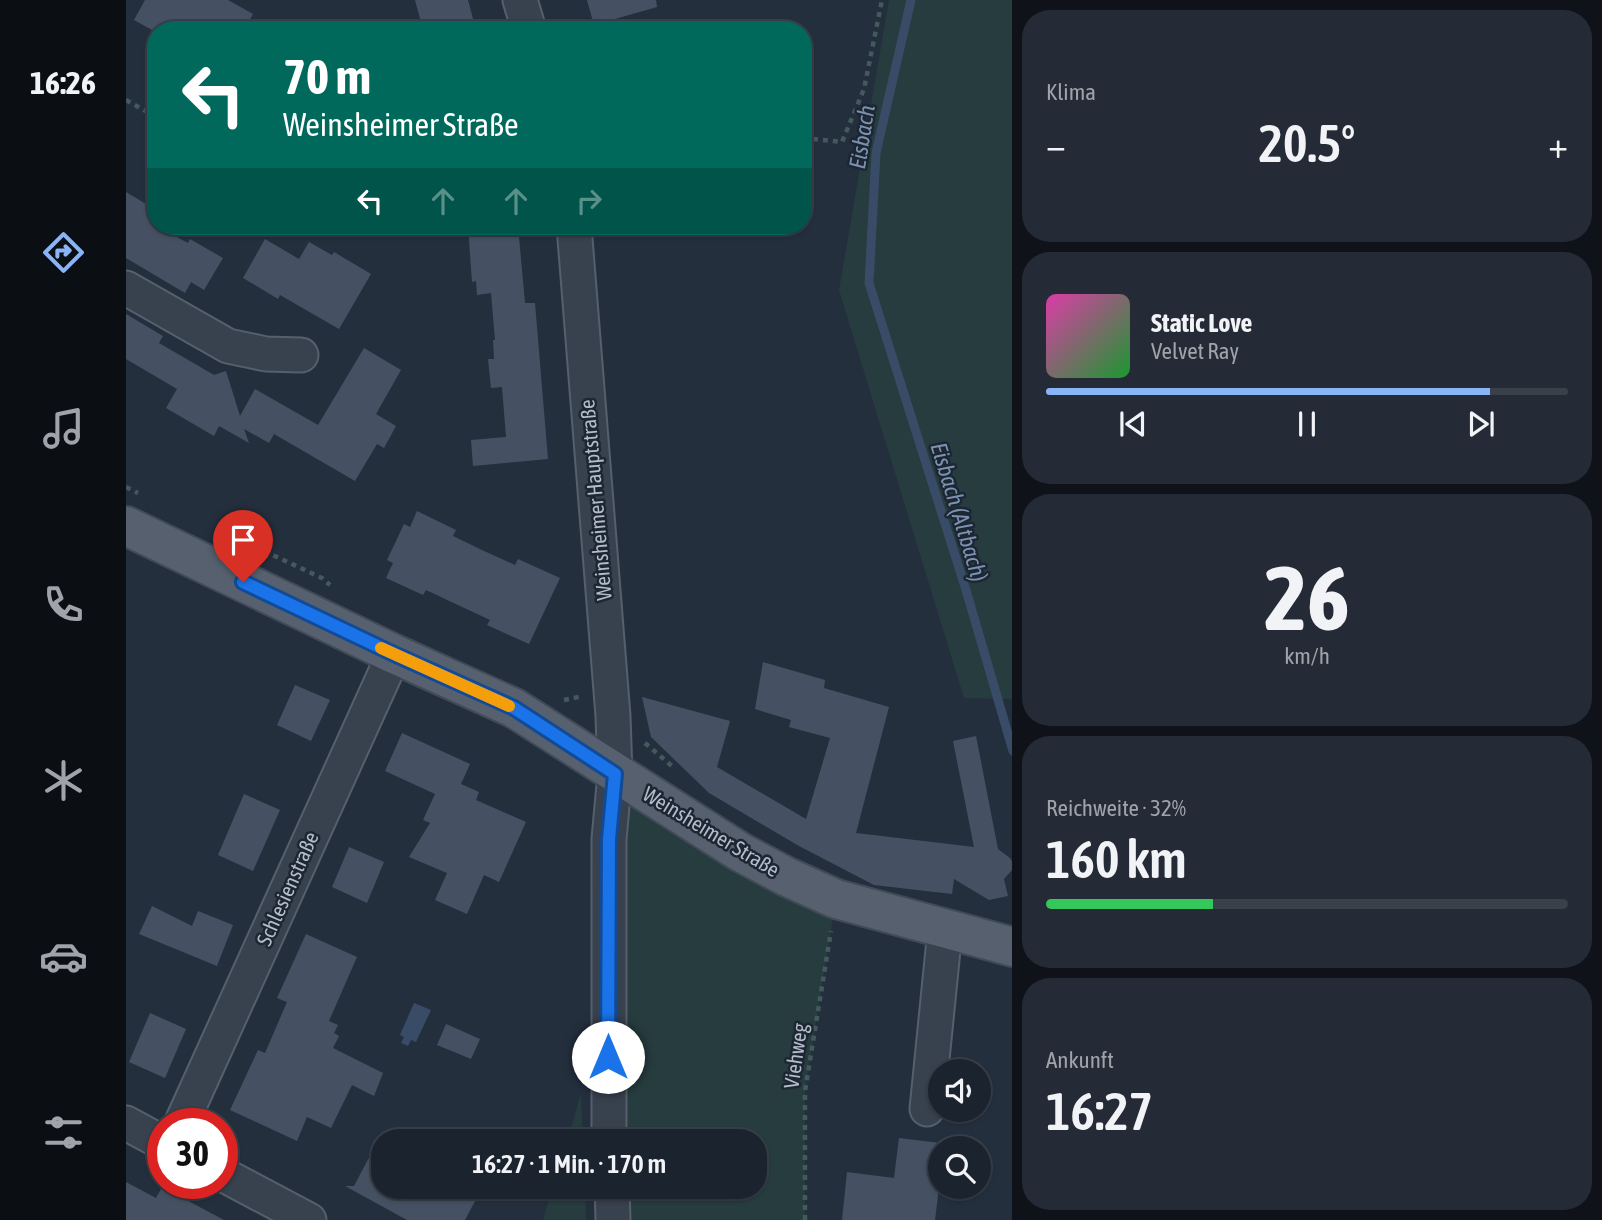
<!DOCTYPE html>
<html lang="de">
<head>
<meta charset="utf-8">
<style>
  body { margin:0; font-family:"Asap Condensed",sans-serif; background:#242b36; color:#f1f3f6; height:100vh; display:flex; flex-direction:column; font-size:26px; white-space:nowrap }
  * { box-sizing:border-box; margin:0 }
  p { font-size:23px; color:#a0a4aa }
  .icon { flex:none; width:38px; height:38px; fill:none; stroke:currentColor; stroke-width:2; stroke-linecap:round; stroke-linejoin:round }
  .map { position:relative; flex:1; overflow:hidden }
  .details { display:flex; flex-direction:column; gap:10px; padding:10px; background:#0f1319; width:590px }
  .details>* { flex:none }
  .guide { position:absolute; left:21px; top:21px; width:665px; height:214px; border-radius:28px; box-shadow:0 2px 5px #0004,0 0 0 2px #39404a; background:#00695c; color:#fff; overflow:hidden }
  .tools { position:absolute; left:802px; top:1059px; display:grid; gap:14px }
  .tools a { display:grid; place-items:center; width:63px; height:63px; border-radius:50%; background:#1b232e; box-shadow:0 2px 5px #0004,0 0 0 2px #39404a; font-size:35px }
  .speed { position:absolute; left:21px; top:1108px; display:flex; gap:14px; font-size:35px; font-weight:700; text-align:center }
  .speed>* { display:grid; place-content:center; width:91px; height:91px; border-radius:50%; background:#1b232e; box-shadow:0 2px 5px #0004,0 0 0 2px #39404a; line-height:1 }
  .speed .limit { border:10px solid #d22; background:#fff; color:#111 }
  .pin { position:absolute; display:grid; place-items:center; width:60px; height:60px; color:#fff; margin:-72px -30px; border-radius:50% 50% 50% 0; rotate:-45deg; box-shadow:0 0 7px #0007 }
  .pin .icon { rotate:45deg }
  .me { position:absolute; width:77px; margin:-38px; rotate:0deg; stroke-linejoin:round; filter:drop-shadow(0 0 5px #0008) }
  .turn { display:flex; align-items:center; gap:24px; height:147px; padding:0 21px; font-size:32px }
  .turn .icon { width:91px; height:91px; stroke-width:2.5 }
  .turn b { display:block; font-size:49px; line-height:60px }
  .lanes { display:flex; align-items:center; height:66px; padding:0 21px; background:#0003; justify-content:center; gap:35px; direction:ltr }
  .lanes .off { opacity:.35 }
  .big { font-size:52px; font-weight:600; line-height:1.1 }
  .details .widget { flex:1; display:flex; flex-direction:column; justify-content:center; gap:10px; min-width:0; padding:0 24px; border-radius:28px; background:#242b36 }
  .details .dial { align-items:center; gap:0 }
  .dial b { font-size:91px; line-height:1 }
  .song { display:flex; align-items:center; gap:21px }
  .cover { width:84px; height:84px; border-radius:10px; background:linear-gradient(135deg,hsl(320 70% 55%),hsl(130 70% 35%)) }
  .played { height:7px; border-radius:4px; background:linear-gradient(90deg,#8ab4f8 85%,#39404a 85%) }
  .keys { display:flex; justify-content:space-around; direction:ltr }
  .heat { display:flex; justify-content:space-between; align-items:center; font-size:38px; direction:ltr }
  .charge { height:10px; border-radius:5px; background:linear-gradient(90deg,#34c759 32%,#39404a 0) }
  .trip { position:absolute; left:245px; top:1129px; width:396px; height:70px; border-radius:28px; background:#1b232e; box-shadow:0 2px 5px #0004,0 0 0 2px #39404a; font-weight:600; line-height:70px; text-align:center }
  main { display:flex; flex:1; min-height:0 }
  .dock { display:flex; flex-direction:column; width:126px; justify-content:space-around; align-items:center; background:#0b0e12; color:#a0a4aa }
  .dock .icon { width:49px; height:49px }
  .dock .on { color:#8ab4f8 }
  .dock b { font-size:32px; color:#f1f3f6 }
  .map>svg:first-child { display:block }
  .green { fill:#263c3f }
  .water { fill:#394c67 }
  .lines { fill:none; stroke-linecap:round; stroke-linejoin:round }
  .stream { stroke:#394c67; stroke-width:9 }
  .building { fill:#455162 }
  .minor-casing { stroke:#565f6c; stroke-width:37 }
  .major-casing { stroke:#414a57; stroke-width:42 }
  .path { stroke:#44595c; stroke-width:4.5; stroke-dasharray:5 5; stroke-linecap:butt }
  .minor { stroke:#38414e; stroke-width:33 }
  .major { stroke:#56606e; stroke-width:38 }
  .route-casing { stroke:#114b97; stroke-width:18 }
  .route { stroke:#1a73e8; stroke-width:12 }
  .slow { stroke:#f59e0b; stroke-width:12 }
  .labels { text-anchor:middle; stroke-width:5; stroke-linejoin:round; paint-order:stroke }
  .street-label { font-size:21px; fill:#b4bcc9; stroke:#1d2633 }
  .water-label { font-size:23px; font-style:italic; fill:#7c92b1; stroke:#1d2633 }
</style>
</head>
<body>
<main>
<nav class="dock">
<b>16:26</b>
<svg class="icon on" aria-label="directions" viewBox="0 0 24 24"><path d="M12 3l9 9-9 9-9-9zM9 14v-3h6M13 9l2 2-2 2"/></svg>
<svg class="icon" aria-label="music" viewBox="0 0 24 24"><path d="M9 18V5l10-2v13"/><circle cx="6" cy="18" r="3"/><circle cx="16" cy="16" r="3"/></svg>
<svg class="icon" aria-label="phone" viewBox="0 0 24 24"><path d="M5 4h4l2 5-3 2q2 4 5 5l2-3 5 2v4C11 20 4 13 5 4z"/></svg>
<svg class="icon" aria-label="climate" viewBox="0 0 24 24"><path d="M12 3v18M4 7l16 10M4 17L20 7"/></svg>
<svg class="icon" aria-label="car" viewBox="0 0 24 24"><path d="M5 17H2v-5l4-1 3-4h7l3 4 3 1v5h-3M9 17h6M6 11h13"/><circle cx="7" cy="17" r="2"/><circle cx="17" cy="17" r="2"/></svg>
<svg class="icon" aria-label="filters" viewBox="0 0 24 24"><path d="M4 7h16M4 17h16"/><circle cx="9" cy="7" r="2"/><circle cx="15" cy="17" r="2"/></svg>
</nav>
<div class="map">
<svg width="887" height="1220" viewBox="0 0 887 1220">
  <rect width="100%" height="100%" fill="#242f3e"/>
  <path class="green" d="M763,0H886V699L838,698L713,290Z
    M489,774L710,899L679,1091V1220H487L486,1187L628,1186V1141H483Z
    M455,1094L457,1141H441Z
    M427,1187H459L460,1220H417Z"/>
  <path class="water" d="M288,1003L305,1010L290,1042L285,1040L282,1046L275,1043L278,1037L274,1035Z"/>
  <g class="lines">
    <path class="stream" d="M785,0L750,153L743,283L840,590L887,751"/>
  </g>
  <path class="building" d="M19,0H102L127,14L118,30H26L8,20Z
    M289,0H342L350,30H297Z
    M461,0H530L531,7L468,25Z
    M0,192L30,210V226L62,243L64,239L97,258L78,290L65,282L59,293L0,258Z
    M342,226H392L399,303H409L422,459L347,466L345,440L380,437L376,387L365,388L362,359H368L367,340H369L365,293L351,295L350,281L346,282Z
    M139,239L173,259L183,242L206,255L208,252L245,274L213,329L154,295L152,299L117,278Z
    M0,314L37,336L33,343L88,375L100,371L114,416L129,389L192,425L238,348L275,370L250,414L270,426L258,448L251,444L229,481L148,434L143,443L118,429L123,443L93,426L88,436L40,408L51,389L0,359Z
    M291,511L330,530L327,536L358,551L389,565L392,559L434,578L403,644L361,625L364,620L300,590L297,595L260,578L267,563L261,560L278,524L284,527Z
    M637,662L699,680L698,688L763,707L730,833L848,847L827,741L850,736L872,849L884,858L887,863V869L878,879L882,896L863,900L828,879L826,894L748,885L673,846L583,793L525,737L516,697L604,721L591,767L680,819L704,738L663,727L665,720L629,709Z
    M169,685L204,700L185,741L151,725Z
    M276,733L344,764L335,784L353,792L350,800L400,822L373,882L358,875L341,914L309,900L321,873L283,857L304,823L297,820L309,794L259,771Z
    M118,794L154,810L127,871L92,855Z
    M223,847L258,862L241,903L206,887Z
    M26,906L66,926L72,911L107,925L91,966L13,934Z
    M180,934L231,957L203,1021L212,1025L208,1033L213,1036L207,1048L257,1073L248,1096L226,1085L205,1128L181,1117L171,1141L104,1110L132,1050L139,1053L161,1002L151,998Z
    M24,1013L60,1029L39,1078L3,1062Z
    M320,1024L354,1039L345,1059L311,1045Z
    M257,1131V1186H357L339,1220H281L219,1186H228Z
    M773,1138L814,1143V1179L809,1220H716L721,1172L768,1178Z
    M0,1182L30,1198L36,1187L98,1220H0Z"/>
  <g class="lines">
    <defs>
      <path id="minor" d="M394,0L403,30
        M448,226L487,716L489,774L483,839V1141
        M0,288L102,346L140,354L175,355
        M801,1109L819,930
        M0,1123L37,1143
        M55,1124L268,654
        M96,1174L183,1220
        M486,1186L487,1220"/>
      <path id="major" d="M0,526L268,654L388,708L614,852L661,877L710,899L887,947"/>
    </defs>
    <use href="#minor" class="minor-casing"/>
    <use href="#major" class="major-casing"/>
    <path class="path" d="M0,100L30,117
      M677,138L716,142L738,89L756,0
      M0,487L12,493
      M93,530L196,578L204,585
      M438,700L457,696
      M519,743L547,767
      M679,1220V1091L705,931"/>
    <use href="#minor" class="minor"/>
    <use href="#major" class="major"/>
  </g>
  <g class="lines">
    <defs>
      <path id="route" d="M117,582L268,654L388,708L489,774L483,839L482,1057"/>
    </defs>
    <use href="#route" class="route-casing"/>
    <use href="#route" class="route"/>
    <path class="slow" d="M255,648L383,706"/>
  </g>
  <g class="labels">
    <g class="street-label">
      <text transform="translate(470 500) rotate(-95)" y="7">Weinsheimer Hauptstraße</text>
      <text transform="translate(585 832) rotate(31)" y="7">Weinsheimer Straße</text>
      <text transform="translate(162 889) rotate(-66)" y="7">Schlesienstraße</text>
      <text transform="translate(670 1056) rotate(-82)" y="7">Viehweg</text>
    </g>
    <g class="water-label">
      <text transform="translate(736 137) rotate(-81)" y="8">Eisbach</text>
      <text transform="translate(833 512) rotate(73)" y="8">Eisbach (Altbach)</text>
    </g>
  </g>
</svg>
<div class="tools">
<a><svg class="icon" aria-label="sound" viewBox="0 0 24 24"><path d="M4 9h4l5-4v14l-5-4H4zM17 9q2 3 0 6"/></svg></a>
<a><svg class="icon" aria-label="search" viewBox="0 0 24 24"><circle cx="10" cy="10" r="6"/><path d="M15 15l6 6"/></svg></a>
</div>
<div class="speed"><div class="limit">30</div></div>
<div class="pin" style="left:117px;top:582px;background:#d93025"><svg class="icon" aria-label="arrive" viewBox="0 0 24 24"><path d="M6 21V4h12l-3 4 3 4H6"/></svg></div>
<svg class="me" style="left:482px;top:1057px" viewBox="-20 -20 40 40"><circle r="19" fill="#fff"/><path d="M0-13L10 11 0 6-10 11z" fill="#1a73e8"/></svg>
<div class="trip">16:27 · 1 Min. · 170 m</div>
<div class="guide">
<div class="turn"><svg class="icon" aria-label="left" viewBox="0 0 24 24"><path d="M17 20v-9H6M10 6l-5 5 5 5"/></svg><div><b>70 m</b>Weinsheimer Straße</div></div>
<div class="lanes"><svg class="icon" aria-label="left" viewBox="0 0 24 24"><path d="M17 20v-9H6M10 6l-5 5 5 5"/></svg><svg class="icon off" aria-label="ahead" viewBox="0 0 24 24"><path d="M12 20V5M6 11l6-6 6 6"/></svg><svg class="icon off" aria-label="ahead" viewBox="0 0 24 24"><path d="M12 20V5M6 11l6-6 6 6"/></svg><svg class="icon off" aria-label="right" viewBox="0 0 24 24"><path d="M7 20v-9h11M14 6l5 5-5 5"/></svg></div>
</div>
</div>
<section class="details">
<div class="widget"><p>Klima</p>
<div class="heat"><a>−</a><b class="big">20.5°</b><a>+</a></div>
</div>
<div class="widget">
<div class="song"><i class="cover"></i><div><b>Static Love</b><p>Velvet Ray</p></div></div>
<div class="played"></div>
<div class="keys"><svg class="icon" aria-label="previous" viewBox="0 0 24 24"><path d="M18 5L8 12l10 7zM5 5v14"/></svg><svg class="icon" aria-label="pause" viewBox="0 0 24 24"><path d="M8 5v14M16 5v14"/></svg><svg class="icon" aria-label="next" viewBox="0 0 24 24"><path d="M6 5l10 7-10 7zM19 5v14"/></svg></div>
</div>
<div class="widget dial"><b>26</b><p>km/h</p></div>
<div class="widget"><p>Reichweite · 32%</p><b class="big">160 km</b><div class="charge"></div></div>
<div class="widget"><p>Ankunft</p><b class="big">16:27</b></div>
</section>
</main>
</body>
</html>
